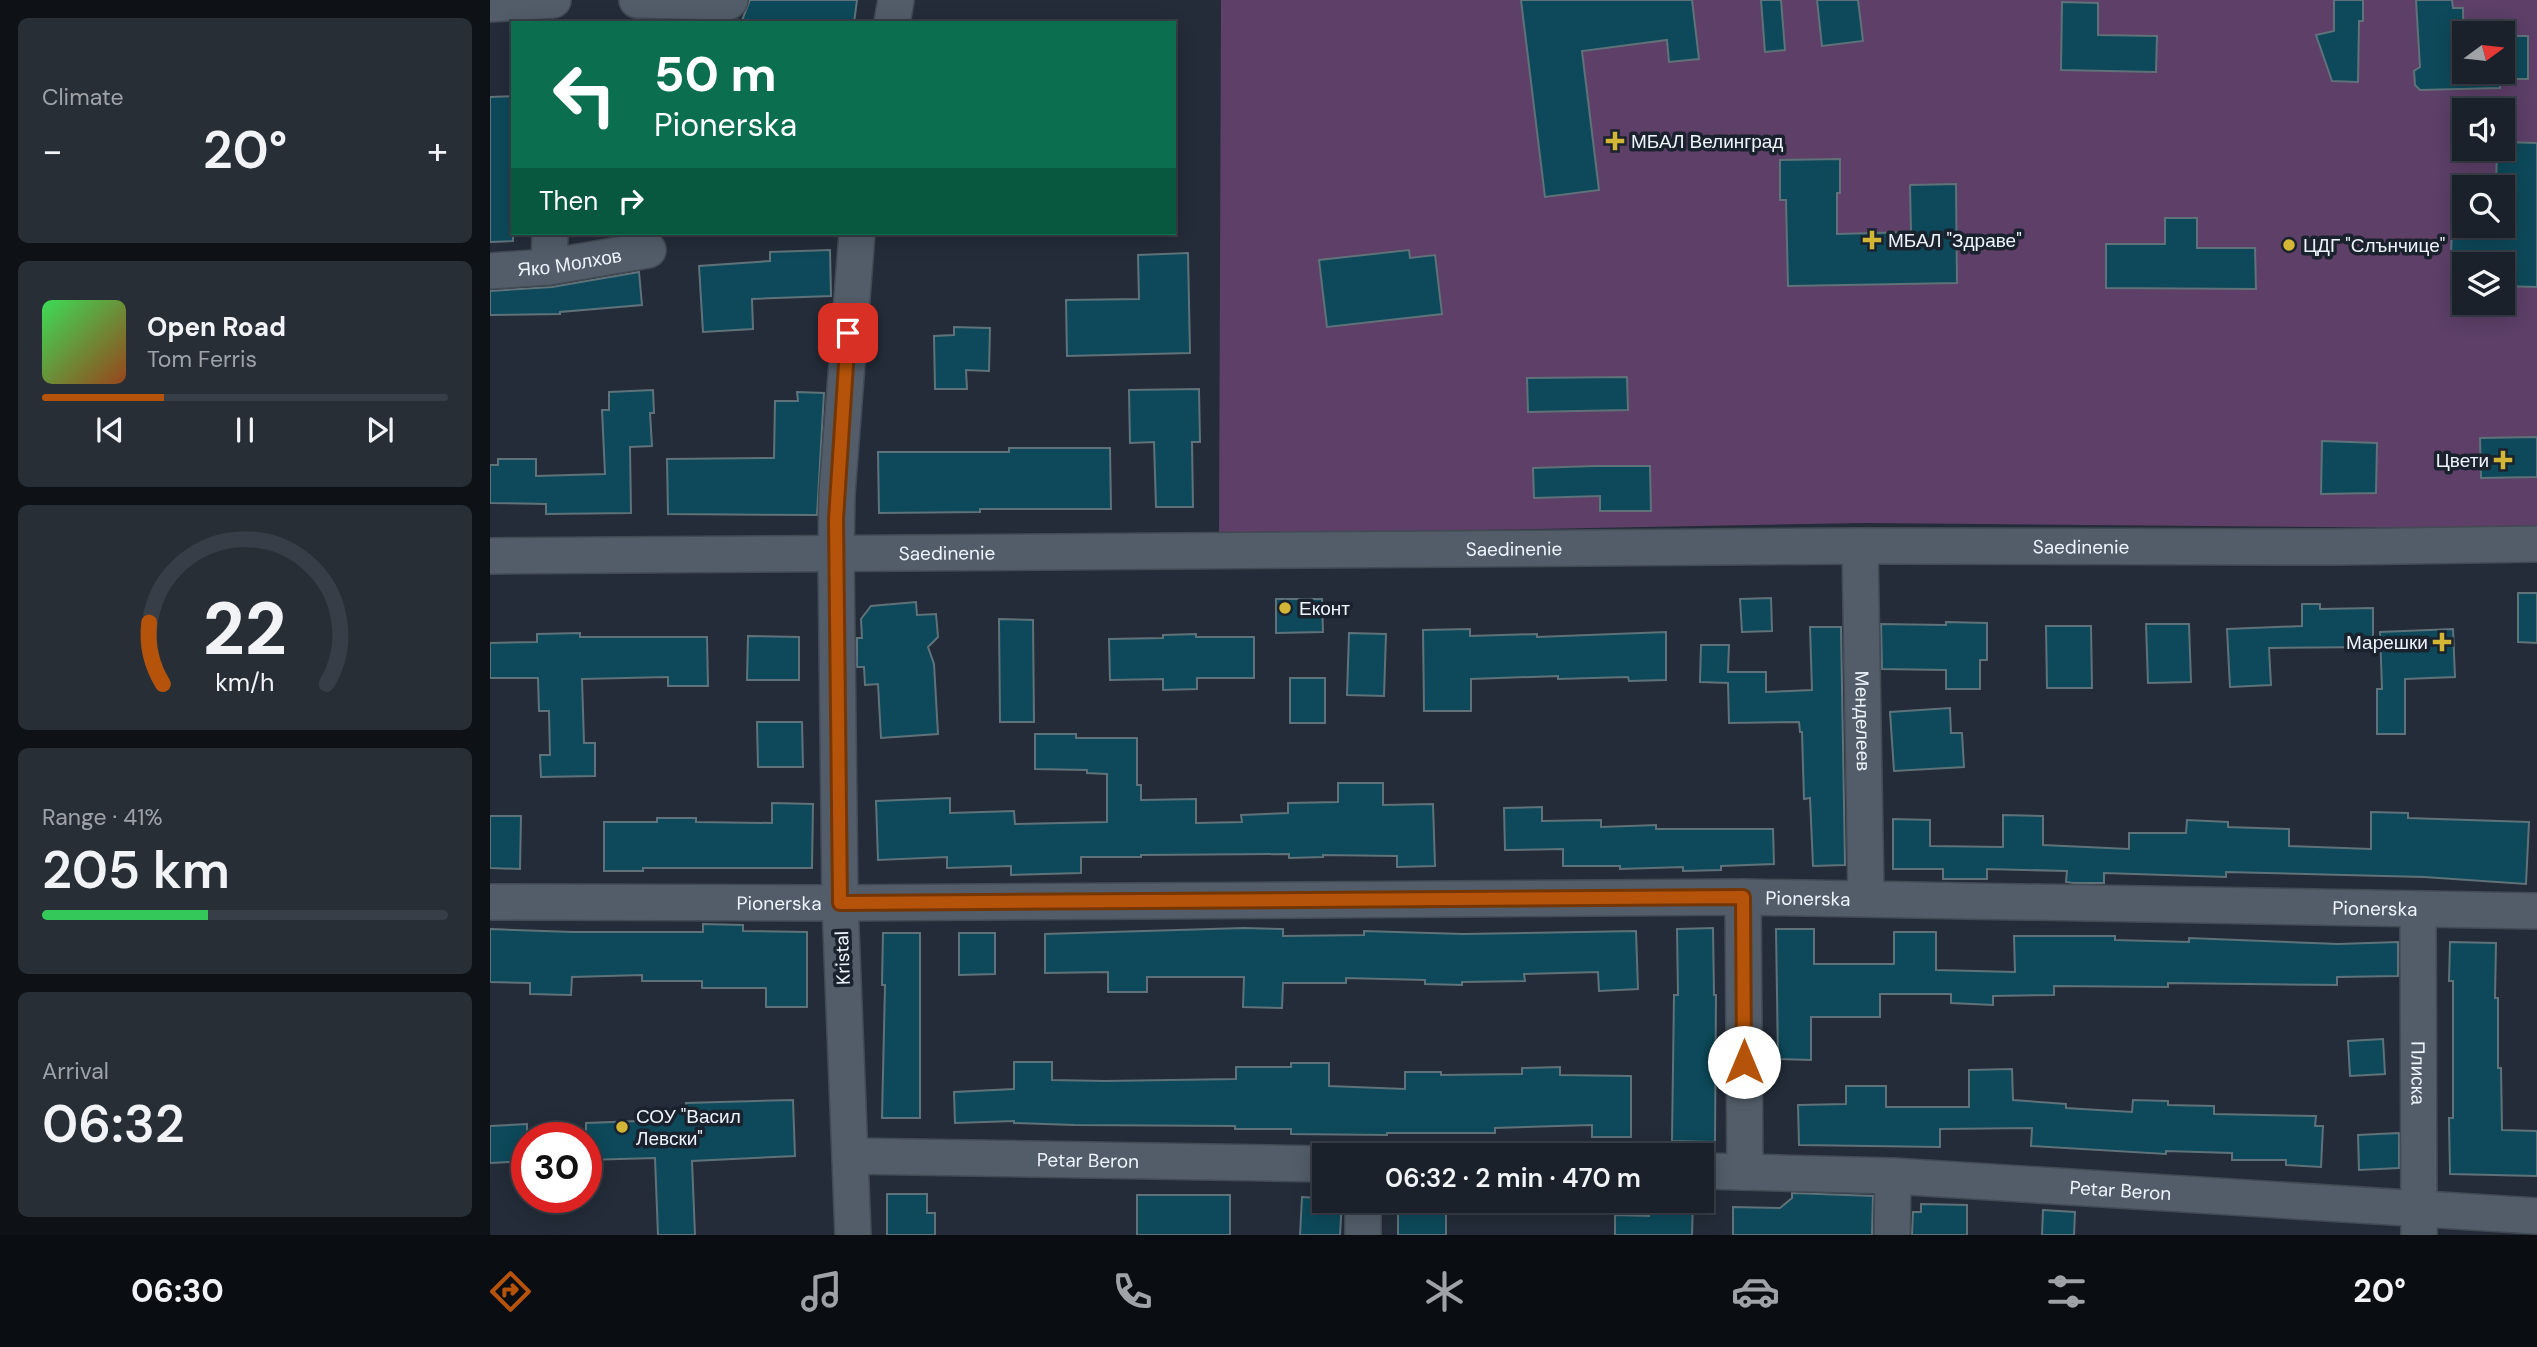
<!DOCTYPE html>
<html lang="en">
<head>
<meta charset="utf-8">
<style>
  body { margin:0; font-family:"DM Sans",sans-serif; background:#272e36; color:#f1f3f6; height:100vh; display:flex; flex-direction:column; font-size:26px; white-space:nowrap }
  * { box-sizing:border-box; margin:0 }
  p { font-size:23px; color:#9fa3a8 }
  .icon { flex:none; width:38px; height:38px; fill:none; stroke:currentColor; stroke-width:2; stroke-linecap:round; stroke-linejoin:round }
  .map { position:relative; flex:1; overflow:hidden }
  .sheet { display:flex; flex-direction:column; gap:18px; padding:18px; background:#0e1217; width:490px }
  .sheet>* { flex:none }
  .guide { position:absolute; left:21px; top:21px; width:665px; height:214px; border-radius:0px; box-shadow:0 4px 18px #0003,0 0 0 2px #383e47; background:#0b6e4f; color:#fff; overflow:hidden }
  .needle { width:46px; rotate:75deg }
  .controls { position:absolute; left:1962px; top:21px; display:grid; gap:14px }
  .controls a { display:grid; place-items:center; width:63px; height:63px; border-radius:0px; background:#1a212a; box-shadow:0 4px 18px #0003,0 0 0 2px #383e47; font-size:35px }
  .speed { position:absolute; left:21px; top:1122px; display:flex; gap:14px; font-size:35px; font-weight:700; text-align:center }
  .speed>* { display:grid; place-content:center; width:91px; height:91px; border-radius:50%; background:#1a212a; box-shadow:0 4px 18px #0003,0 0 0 2px #383e47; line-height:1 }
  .speed .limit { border:10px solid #d22; background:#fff; color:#111 }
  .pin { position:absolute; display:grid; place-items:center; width:60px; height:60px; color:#fff; margin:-30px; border-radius:14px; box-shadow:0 4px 10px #0006 }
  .me { position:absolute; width:77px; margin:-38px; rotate:0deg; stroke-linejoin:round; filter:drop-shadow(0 0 5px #0008) }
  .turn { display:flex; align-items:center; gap:24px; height:147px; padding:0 28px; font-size:32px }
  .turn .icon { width:91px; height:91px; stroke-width:2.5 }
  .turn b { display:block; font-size:49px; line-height:60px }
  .then { display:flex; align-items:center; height:66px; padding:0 28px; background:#0003; gap:14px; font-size:26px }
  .big { font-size:52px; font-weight:600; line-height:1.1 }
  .sheet .widget { flex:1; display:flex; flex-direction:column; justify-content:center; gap:10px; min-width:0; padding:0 24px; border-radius:10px; background:#272e36 }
  .sheet .dial { align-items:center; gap:0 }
  .dial svg { height:182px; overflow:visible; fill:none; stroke:#383e47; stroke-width:7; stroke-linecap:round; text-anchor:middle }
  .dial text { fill:#f1f3f6; stroke:none }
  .song { display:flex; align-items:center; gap:21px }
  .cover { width:84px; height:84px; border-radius:10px; background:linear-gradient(135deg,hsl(130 70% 55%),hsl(20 70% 35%)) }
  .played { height:7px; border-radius:4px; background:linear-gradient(90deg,#b45309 30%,#383e47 30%) }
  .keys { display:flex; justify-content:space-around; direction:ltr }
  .heat { display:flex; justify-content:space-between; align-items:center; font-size:38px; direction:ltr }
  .charge { height:10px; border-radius:5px; background:linear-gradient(90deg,#34c759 41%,#383e47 0) }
  .trip { position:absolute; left:822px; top:1143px; width:402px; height:70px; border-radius:0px; background:#1a212a; box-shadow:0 4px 18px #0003,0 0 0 2px #383e47; font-weight:600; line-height:70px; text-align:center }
  .menu { display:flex; height:112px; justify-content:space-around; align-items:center; background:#0a0d11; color:#9fa3a8 }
  .menu .icon { width:49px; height:49px }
  .menu .active { color:#b45309 }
  .menu b { font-size:32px; color:#f1f3f6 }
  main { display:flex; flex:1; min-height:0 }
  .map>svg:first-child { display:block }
  .green { fill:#5d3f68; fill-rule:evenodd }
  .building { fill:#0d495a; stroke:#5f7279; stroke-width:2 }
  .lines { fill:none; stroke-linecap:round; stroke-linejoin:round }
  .minor-casing { stroke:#424a54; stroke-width:38 }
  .minor { stroke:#525d69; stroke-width:35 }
  .route-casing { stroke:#753606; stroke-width:18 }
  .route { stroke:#b45309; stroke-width:12 }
  .poi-dot { fill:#d3b635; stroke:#1a222d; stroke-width:2.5 }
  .labels { text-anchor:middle; stroke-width:7; stroke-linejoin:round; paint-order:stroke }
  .poi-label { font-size:19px; fill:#eef4fc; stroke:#1a222d; text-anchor:start }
  .street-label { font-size:19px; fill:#eef4fc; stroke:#1a222d }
</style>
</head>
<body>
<main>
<section class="sheet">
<div class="widget"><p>Climate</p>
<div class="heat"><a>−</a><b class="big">20°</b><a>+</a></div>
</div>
<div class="widget">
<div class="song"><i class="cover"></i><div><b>Open Road</b><p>Tom Ferris</p></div></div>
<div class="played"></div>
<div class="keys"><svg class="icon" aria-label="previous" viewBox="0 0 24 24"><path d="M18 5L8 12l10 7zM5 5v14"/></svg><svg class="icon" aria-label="pause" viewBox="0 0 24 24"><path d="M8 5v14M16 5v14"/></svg><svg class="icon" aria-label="next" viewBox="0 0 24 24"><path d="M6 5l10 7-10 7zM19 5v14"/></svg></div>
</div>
<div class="widget dial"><svg viewBox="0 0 100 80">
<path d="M14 69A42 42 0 1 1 86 69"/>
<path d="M14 69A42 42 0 0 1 8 42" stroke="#b45309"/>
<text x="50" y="56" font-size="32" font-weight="700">22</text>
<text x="50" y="72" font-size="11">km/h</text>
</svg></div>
<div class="widget"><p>Range · 41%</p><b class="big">205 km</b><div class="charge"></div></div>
<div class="widget"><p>Arrival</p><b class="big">06:32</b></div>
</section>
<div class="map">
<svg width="2047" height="1235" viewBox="0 0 2047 1235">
  <rect width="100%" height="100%" fill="#232c38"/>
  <path class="green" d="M731,0H2047V529L1375,523L729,535ZM1974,33H2012V72H1974ZM1974,110H2012V149H1974ZM1974,187H2012V226H1974ZM1974,264H2012V303H1974Z"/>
  <path class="building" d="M260,0H367L364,23H251Z
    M1031,0H1202L1209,59L1179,62L1177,40L1092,51L1109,190L1055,197Z
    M1271,0H1291L1295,50L1275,52Z
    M1327,0H1368L1373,41L1332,46Z
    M1844,0H1873V21H1869L1868,82L1842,81L1826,35L1844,31Z
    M1926,0H1962L1963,8H1973L1974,72H2010V88L1930,90L1925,85L1924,71L1930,67Z
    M1572,2L1608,3V35L1667,36L1666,72L1571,70Z
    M2018,36H2038V79H2012V43H2018Z
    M23,96V241L0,242V97Z
    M2012,142L2047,143V287L2012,286V264H1970L1971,254H1961L1962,226H2012V187H2006L2007,149H2012Z
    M1350,159V193H1347V234L1421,232L1420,185L1466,184L1467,283L1298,286L1296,200H1290V160Z
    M1675,218H1707V248H1765L1766,289L1616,288V244H1675Z
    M340,250L341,296L262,299L263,329L213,332L209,266L280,261V252Z
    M919,250L920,258L945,255L952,314L837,327L829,260Z
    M698,253L700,353L577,356L576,300L649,299L648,255Z
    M149,272L152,305L70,312V314L0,315V291L62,287Z
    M464,327L500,328L499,371L476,370L477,389H445L444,336L464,335Z
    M1137,377L1138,410L1038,412L1037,378Z
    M709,389L710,442H702L703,507H666L664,442L640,443L639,390Z
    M163,390L164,413H160L162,446L140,447L141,513L56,514V504L0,503V465H8V459H46V476L115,474L112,410H119V392Z
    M307,392L334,393L327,515L178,514L177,459L284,458L285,401H308Z
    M2047,437V477L1991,478L1990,438Z
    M1832,441L1887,443L1886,493L1831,494Z
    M519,448H620L621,509H490V512L389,513L388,452H519Z
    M1106,466H1160L1161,511H1110V496L1044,498L1043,468Z
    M2028,593H2047V643L2028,642Z
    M1281,598L1282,631L1252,632L1250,599Z
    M786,599H832L833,632L786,633Z
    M426,602L427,615L446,614L448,637L438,647L444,664L448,734L391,738L388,684L375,685L374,667H367V638H372L371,619L381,606Z
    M1812,604H1830V609L1883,608V647L1779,648L1781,685L1740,687L1737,629L1812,626Z
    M509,619L543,620L544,722H510Z
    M1456,622L1497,623V660H1490V689H1456V670L1392,669L1391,624L1456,625Z
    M1656,624H1699L1701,682L1658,683Z
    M1556,626H1601L1602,688H1557Z
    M1320,627H1351L1355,865L1323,866L1320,798L1314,799L1312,732H1310L1309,722L1239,723L1238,683L1210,682L1211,645H1239L1238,672H1276V692L1322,690Z
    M980,629V636L1047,634V637L1176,632V680L1139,681L1138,677L1068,679V676L981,679V711H934L933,630Z
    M1963,629L1965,677L1915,679V734H1887V689H1892L1890,632Z
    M90,633V637H217L218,686H178V677L92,679L94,743H105V776L51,777L50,755H60L59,711H49L48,678H0V643L47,642V634Z
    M859,633L896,634L894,696L857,695Z
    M706,634V637H764V678H707V689L673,690V679L620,680L619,639L673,638V635Z
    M258,636L309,637V680H257Z
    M800,678H835V723H800Z
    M1460,708L1461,733H1472L1474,767L1404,771L1400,712Z
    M267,722H312L313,767H268Z
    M545,734H586V738H647V785H651V800L706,799V823L752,822L751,815L798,813V803L848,802V783H893V805L943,804L945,866L907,867V856L833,855V857L799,858V854L651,855V857H591V873L521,875V866L457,868V857L388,860L386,801L460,798V813L524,811L525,824L617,822V774L597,773V770L545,769Z
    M282,803L323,804L322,868H153V871H114V822H167V818H206V822L282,823Z
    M1052,807V821L1111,820V827L1166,825V829H1283L1284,864L1231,866V870L1193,871V867L1130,869V866H1073V849L1015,850L1014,808Z
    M1881,812L1918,813V818L2039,822L2036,884L1934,877L1736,872V877L1614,873V883H1583L1576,882L1577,871L1497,869V879H1453V869H1403V819L1440,820V846L1513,847V815L1553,816V845L1639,849V833H1696L1697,820L1738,822V827L1799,829V846L1881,849Z
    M0,816H31L30,869L0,868Z
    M213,924L253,925V931L317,932V1007H276V988H212V981H152V975L82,977L81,995L40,994V983L0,982V929L82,932H213Z
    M754,928L793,929V936L874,935V931L973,934L1146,931L1148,989L1109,991L1108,972L1034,974L1035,981L972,982V985L935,984V980L856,978V983H793L792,1008L753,1007L754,977H657V992H618V972L555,973V934Z
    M1223,928L1224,995H1226L1225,1142L1182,1141L1184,995H1188L1187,929Z
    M1286,929H1324V964H1404V932H1446V970L1525,972L1524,936H1625V940L1699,942V938L1848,944L1908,942V976L1847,977V985L1678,983V987L1564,986V995L1503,996V1005L1461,1003V994H1390V1017H1321V1060L1288,1059Z
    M393,933H430V1118H392L395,985H392Z
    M469,933H505V974L469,975Z
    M1960,942L2006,943L2005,998H2008V1068H2011L2012,1130L2047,1131V1176L1960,1174L1959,1118H1963V981H1959Z
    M1893,1039L1895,1074L1860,1076L1858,1041Z
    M524,1062H562V1080L615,1081L746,1079V1067H801V1063H839V1086L915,1089V1072H951V1075L1032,1074V1068L1070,1067V1075L1141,1076V1137H1102V1125L1005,1128V1133H897V1135L801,1134V1129H745V1126L584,1125L524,1123V1121L465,1123L464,1092L524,1089Z
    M1522,1069L1523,1100L1576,1104V1108L1642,1112L1643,1100L1678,1101V1105L1724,1106V1114L1826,1116L1825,1126H1833L1831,1167L1796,1165V1160H1742V1153L1676,1151V1154L1541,1146L1542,1128L1450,1129V1147L1309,1145L1308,1105L1356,1104V1086H1396V1107H1479V1070Z
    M303,1100L305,1156L202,1161L205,1235H168L165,1158L96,1160V1123L174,1120V1111L196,1110V1103Z
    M37,1124V1161L0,1163V1126Z
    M1909,1133V1168L1869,1170L1868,1135Z
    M1302,1193L1383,1196L1382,1235H1243V1207L1290,1208L1302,1198Z
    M397,1194H437V1213H445V1235H397Z
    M647,1195H740V1235H647Z
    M812,1197L852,1200L850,1235H810Z
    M908,1200H956V1235H908Z
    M1159,1200H1203L1202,1235H1125V1215L1159,1216Z
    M1431,1204L1477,1205V1235H1422L1423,1212H1431Z
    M1553,1210L1585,1212L1584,1235H1552Z"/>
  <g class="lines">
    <defs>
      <g id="minor">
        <path d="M147,0L238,2L240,0"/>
        <path d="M0,4L63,0"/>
        <path d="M402,23L406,0"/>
        <path d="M59,267L60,233"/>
        <path id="s1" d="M0,271L59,267L158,250"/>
        <path id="s2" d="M1370,546L1376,897"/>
        <path id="s3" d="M0,556L1370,546L1846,547L2047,544"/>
        <path d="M1253,897L1255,1172"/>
        <path id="s4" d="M0,902L350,903L1253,897L2047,911"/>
        <path id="s5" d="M1928,910L1929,1235"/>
        <path id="s6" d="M360,1156L835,1164"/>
        <path id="s7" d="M1213,1171L1403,1176L2047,1216"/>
        <path d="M363,1235L350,903L346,555L347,494L367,233"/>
        <path d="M873,1235V1200"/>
        <path d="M1402,1235L1403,1176"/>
      </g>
    </defs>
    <use href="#minor" class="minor-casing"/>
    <use href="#minor" class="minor"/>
  </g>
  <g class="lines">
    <defs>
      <path id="route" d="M358,333L346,519L350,903L1253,897L1254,1062"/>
    </defs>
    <use href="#route" class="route-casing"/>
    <use href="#route" class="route"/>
  </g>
  <g class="poi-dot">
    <path d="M1121.5 130.5h7v7h7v7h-7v7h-7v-7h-7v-7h7z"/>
    <path d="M1378.5 229.5h7v7h7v7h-7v7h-7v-7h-7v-7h7z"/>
    <circle cx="1799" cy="245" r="7"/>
    <path d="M2009.5 449.5h7v7h7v7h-7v7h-7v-7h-7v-7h7z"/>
    <circle cx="795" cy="608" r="7"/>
    <path d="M1948.5 631.5h7v7h7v7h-7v7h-7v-7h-7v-7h7z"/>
    <circle cx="132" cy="1127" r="7"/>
  </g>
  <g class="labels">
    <g class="poi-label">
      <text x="1141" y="148">МБАЛ Велинград</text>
      <text x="1398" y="247">МБАЛ "Здраве"</text>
      <text x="1813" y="252">ЦДГ "Слънчице"</text>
      <text x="1999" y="467" text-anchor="end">Цвети</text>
      <text x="809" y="615">Еконт</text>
      <text x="1938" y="649" text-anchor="end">Марешки</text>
      <text x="146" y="1123">СОУ "Васил<tspan x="146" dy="22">Левски"</tspan></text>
    </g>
    <g class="street-label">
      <text dy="7" stroke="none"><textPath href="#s1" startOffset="80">Яко Молхов</textPath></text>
      <text dy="7" stroke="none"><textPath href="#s3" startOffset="1591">Saedinenie</textPath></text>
      <text dy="7" stroke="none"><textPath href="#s3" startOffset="1024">Saedinenie</textPath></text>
      <text dy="7" stroke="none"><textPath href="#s3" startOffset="457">Saedinenie</textPath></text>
      <text dy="7" stroke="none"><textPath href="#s2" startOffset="175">Менделеев</textPath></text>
      <text dy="7" stroke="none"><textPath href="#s4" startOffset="1318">Pionerska</textPath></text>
      <text dy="7" stroke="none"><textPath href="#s4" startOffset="289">Pionerska</textPath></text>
      <text dy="7" stroke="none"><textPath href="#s4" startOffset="1885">Pionerska</textPath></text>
      <text transform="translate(352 958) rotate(-92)" y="7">Kristal</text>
      <text dy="7" stroke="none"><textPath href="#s5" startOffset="163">Плиска</textPath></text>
      <text dy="7" stroke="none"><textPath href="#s6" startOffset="238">Petar Beron</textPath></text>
      <text dy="7" stroke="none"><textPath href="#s7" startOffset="418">Petar Beron</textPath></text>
    </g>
  </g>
</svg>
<div class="controls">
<a><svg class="needle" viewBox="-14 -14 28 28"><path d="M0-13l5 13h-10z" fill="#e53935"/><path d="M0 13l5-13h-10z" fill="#9fa3a8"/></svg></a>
<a><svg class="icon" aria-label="sound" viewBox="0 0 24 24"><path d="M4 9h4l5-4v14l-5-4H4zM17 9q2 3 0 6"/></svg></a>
<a><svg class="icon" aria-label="search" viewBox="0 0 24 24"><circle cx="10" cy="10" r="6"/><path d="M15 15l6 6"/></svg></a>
<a><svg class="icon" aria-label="layers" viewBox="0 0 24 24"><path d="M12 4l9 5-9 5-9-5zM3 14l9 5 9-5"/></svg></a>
</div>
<div class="speed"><div class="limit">30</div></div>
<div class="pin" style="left:358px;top:333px;background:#d93025"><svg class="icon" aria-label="arrive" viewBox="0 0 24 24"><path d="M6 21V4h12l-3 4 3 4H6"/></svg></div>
<svg class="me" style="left:1254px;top:1062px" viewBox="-20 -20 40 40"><circle r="19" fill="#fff"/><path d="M0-13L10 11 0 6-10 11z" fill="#b45309"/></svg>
<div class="trip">06:32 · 2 min · 470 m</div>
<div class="guide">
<div class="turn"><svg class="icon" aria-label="left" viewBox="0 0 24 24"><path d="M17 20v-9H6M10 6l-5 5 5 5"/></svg><div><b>50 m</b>Pionerska</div></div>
<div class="then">Then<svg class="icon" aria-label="right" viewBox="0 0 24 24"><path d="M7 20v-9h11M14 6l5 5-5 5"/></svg></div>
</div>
</div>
</main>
<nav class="menu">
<b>06:30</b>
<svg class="icon active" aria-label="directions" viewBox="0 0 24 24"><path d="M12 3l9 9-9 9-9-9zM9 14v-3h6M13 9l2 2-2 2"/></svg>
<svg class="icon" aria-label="music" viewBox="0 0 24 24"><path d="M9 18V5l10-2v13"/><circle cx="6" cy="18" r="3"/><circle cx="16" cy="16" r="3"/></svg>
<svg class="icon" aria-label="phone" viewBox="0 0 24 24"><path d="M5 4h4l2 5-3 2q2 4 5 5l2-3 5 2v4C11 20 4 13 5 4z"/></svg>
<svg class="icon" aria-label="climate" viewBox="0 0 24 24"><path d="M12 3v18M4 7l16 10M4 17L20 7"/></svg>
<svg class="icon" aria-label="car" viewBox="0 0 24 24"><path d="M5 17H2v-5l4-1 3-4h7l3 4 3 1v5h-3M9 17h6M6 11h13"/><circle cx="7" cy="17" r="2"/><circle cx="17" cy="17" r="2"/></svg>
<svg class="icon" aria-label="filters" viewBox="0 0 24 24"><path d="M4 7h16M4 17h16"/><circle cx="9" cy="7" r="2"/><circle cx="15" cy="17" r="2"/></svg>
<b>20°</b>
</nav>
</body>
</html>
